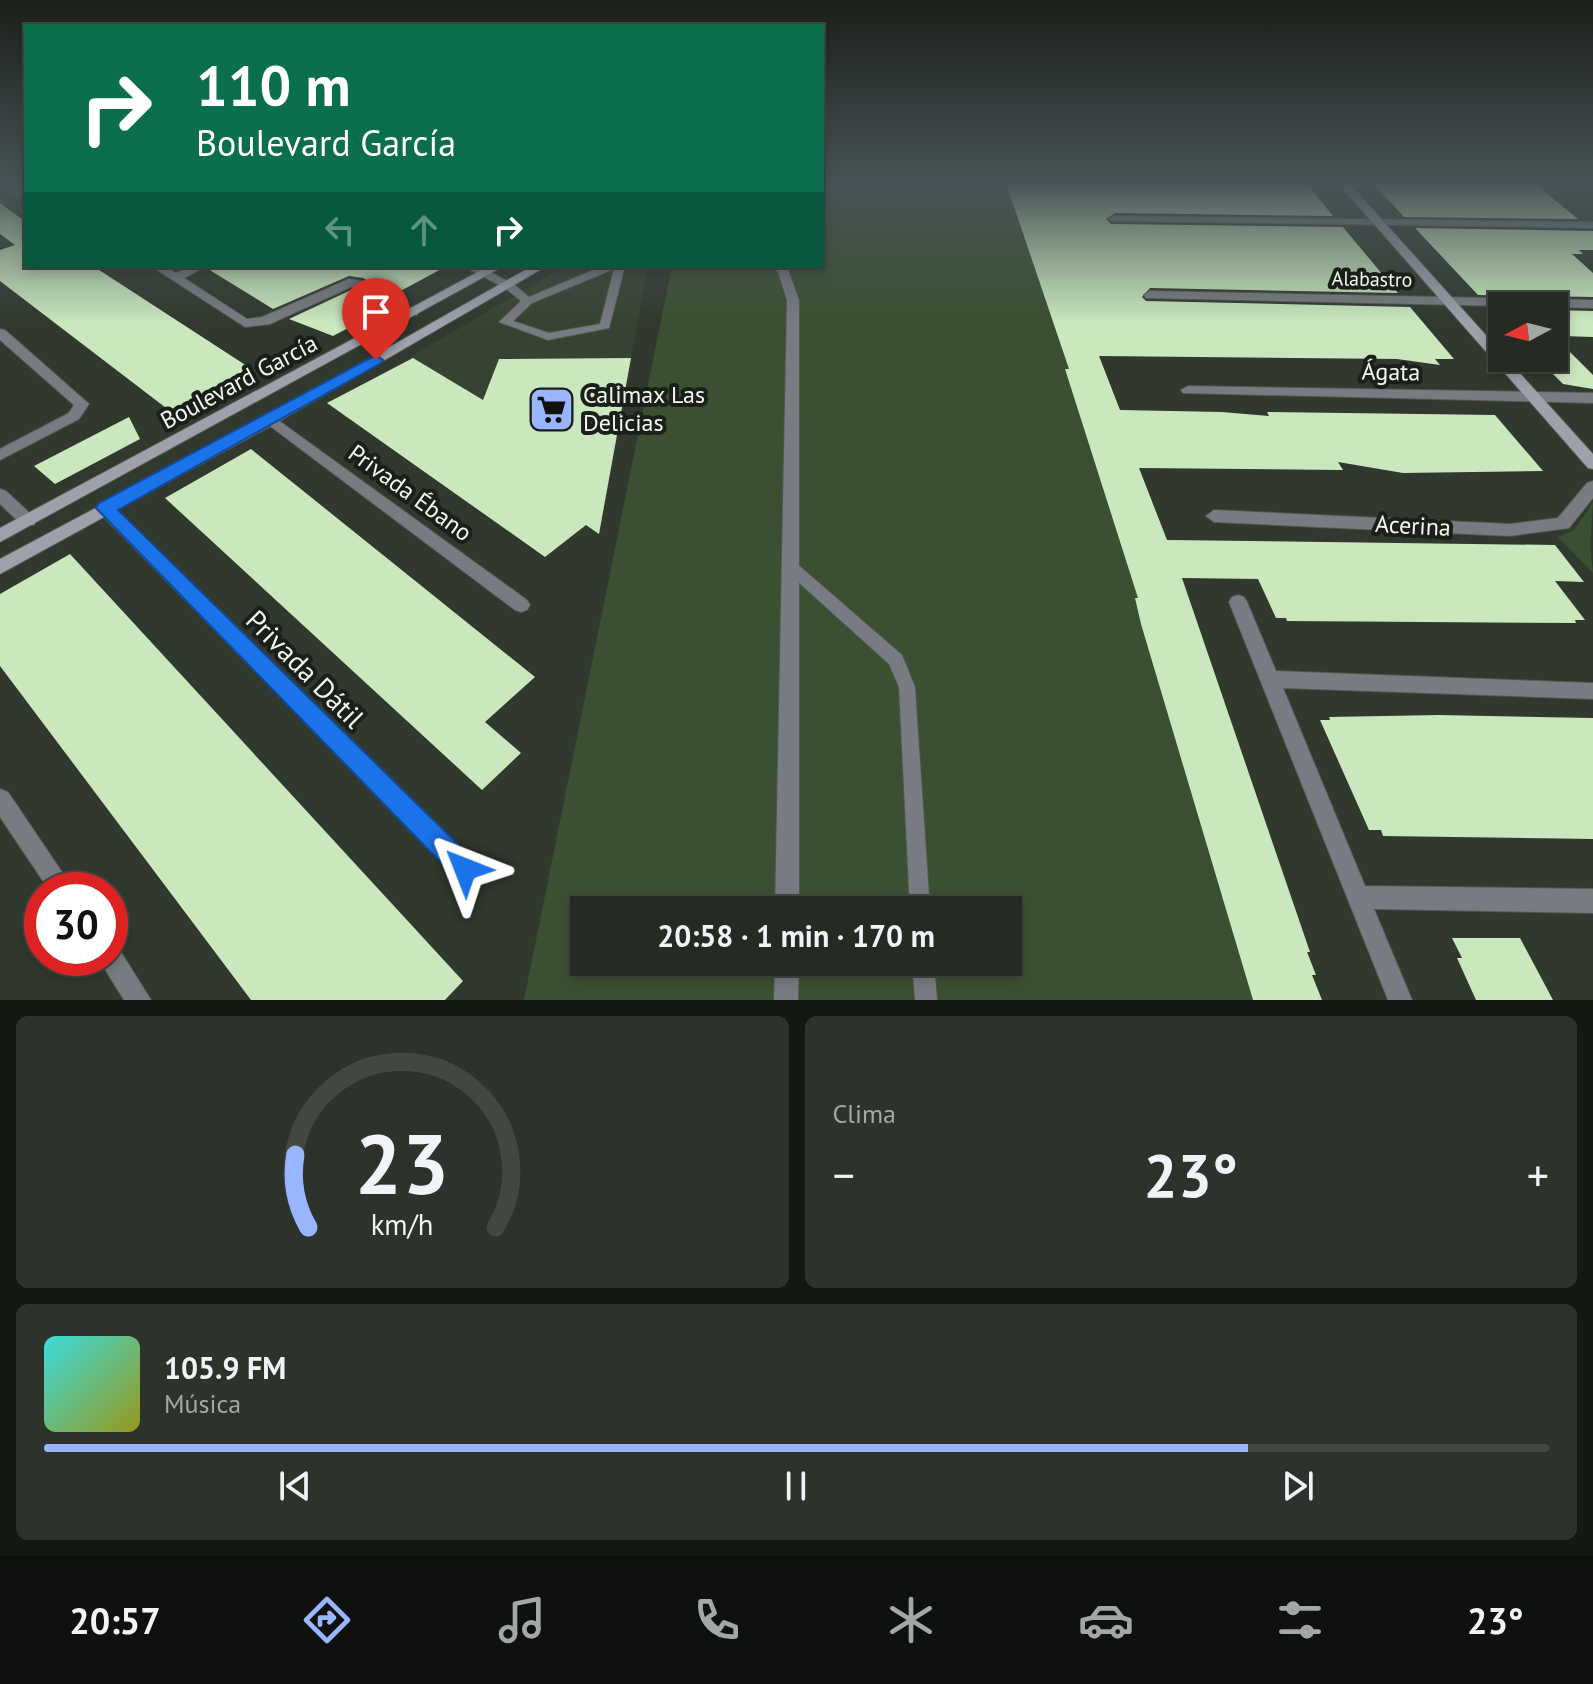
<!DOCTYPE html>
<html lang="es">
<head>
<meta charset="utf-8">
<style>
  body { margin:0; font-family:"PT Sans",sans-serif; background:#2d332a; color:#f1f3f6; height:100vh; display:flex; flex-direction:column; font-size:30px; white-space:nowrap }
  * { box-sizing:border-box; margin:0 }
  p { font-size:26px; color:#a3a7a5 }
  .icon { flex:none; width:44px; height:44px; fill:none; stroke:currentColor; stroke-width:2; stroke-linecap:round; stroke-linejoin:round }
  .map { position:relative; height:1000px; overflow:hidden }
  .sheet { display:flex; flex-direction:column; gap:16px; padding:16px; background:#141813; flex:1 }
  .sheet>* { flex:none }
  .hud { position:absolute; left:24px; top:24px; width:800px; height:244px; border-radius:0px; box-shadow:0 4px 12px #0003,0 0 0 2px #424740; background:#0b6e4f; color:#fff; overflow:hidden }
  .needle { width:52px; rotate:263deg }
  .buttons { position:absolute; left:1488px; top:292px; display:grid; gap:16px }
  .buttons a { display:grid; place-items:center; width:80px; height:80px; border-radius:0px; background:#252b22; box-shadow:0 4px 12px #0003,0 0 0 2px #424740; font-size:40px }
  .speed { position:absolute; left:24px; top:872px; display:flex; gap:16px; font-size:40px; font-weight:700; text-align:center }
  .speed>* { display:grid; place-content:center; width:104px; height:104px; border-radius:50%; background:#252b22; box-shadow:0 4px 12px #0003,0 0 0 2px #424740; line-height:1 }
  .speed .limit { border:12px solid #d22; background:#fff; color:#111 }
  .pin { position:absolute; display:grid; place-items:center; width:68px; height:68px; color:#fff; margin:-82px -34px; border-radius:50% 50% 50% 0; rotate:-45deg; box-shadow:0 0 8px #0007 }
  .pin .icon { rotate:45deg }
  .me { position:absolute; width:88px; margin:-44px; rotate:315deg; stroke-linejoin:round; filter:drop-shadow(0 0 6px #0008) }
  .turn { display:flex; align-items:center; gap:28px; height:168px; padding:0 40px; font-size:36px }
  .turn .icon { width:104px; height:104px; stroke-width:2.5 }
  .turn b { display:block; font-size:56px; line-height:68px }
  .lanes { display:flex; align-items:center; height:76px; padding:0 40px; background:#0003; justify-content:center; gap:40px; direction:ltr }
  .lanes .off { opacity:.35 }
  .big { font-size:60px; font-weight:800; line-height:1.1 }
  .sheet .card { flex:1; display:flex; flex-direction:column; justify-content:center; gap:12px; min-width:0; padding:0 28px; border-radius:12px; background:#2d332a }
  .sheet .dial { align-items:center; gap:0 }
  .dial svg { height:208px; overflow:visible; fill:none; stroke:#424740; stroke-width:7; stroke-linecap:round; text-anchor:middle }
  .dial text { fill:#f1f3f6; stroke:none }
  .song { display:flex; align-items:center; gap:24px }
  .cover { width:96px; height:96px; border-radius:12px; background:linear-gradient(135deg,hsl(180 70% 55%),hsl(60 70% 35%)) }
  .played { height:8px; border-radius:4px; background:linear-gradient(90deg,#99b5fd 80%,#424740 80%) }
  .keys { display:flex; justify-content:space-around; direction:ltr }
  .heat { display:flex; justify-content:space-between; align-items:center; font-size:44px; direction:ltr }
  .sheet .tiles { flex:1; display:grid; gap:16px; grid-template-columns:1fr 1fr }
  .card:last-child { grid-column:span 2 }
  .trip { position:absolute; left:570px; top:896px; width:452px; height:80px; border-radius:0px; background:#252b22; box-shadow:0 4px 12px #0003,0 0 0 2px #424740; font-weight:800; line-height:80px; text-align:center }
  .tab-bar { display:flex; height:128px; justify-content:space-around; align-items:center; background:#0f110e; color:#a3a7a5 }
  .tab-bar .icon { width:56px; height:56px }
  .tab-bar .selected { color:#99b5fd }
  .tab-bar b { font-size:36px; color:#f1f3f6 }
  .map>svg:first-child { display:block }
  .built { fill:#374332 }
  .green { fill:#3b5032; fill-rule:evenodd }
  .building { fill:#cae7be }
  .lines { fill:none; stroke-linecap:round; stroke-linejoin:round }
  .lane-casing { stroke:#50574d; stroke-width:2 }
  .street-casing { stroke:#50574d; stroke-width:2 }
  .secondary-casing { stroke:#50574d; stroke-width:2 }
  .lane { fill:#787b81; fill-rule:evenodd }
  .street { fill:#787b81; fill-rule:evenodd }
  .secondary { fill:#9ca1ab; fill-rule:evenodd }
  .route { fill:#1a73e8; stroke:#114b97; stroke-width:2 }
  .labels { text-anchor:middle; stroke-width:8; stroke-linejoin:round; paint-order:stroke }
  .far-street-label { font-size:20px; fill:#f2f7ef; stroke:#1b1f1a }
  .street-label { font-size:24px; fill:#f2f7ef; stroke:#1b1f1a }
  .poi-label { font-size:24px; fill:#f2f7ef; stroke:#1b1f1a; text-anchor:start }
  .near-street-label { font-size:28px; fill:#f2f7ef; stroke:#1b1f1a }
</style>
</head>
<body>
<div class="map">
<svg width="1593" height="1000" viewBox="0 0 1593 1000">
  <rect width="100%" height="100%" fill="#31392e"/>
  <path class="built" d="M565,266H648L599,534L378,376Z"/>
  <path class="green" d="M822,183H1012L1274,1000H524L672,266H822ZM584,910H1008V962H584Z
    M1593,502L1590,545L1593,573L1558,537L1574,530Z"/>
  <path class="building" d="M1006,183L1308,185L1333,216L1115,213L1106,219L1111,224L1343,227L1398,293L1150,288L1142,297L1146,301L1410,307L1454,359H1435L1440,365L1397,359L1099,356L1120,410L1222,412L1269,416L1267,412L1495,415L1543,471L1403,473L1338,462L1343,470L1139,468L1167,540L1555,545L1584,582L1555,581L1585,620H1575L1576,623L1287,621L1286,618H1276L1258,579L1182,578L1310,952H1307L1316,975H1312L1322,1000H1253L1141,624L1135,598H1138L1065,369H1069Z
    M1373,183H1534L1578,219L1404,217Z
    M0,203L26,222V266H93L250,368L170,411L0,281V250L15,245L0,234Z
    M1415,228L1593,231V250H1579L1583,254H1572L1593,273V297L1478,295Z
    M210,266H447L393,295L363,278L349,276L273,309L208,269Z
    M351,290L378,303L364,310L373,315L333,336L289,319Z
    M1554,310L1593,311V337L1561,336L1566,342H1560L1593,375V389L1563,384L1537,358H1554Z
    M413,358L483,400L499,359L631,358L599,534L586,525L545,557L327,403Z
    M129,417L140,439L55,484L34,466Z
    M251,449L535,677L485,722L521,753L482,790L165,498Z
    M70,554L463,981L445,1000H251L0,666V594Z
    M1439,715L1593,718V839L1383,836L1381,830H1369L1320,720H1330L1329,717Z
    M1452,938H1520L1553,1000H1476L1457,958H1462Z"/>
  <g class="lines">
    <defs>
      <path id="lane" d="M603,266H625L609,328L548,340L499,322L521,301L503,286V282H511L529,297ZM614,269L600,324L549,333L513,321L532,303Z
        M791,561L796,563L902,655L915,687L930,910H910L899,687L889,664L786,571L783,567L786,563Z
        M912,962H934L937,1000H915Z"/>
      <path id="street" d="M26,189V195L18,197L13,194Z
        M1115,216L1593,222V228L1111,221L1109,219Z
        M151,266H165L176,273L191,266H207L184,278L247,319L262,317L349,279L362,281L419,312L417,315H409L351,287L270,324L245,327Z
        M463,266H479L513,284L511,287H503Z
        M770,266L787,267L799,300V910H775L787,300L778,272Z
        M1150,291L1593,300V308L1146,298L1144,295Z
        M0,329L5,330L89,404L79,419L0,460V449L69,413L74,405L0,340Z
        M1188,386L1593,393V403L1183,393L1181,390Z
        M271,415L527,600L530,605L527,610L521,612L515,610L266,423L264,420L266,417Z
        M1593,481V498L1569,528L1510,536L1214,522L1206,516L1214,510L1510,524L1558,518L1587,483Z
        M0,489L6,491L34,517L36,521L34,525H22L0,504Z
        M105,502L111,504L473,861L476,869L473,877L465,880L457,877L99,512L97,508L99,504Z
        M1238,595L1244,597L1247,602L1276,671L1593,683V699L1283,688L1365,886L1593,889V913L1374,909L1412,1000H1388L1229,602L1232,597Z
        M0,789L8,792L74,890H49L0,817Z
        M110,946L119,949L151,1000H124L98,958H110Z
        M775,962H799L798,1000H774Z"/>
      <path id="secondary" d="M1338,183H1349L1502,353V358H1506L1593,454V469L1588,468Z
        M489,266H504L0,542V528Z
        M532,266H547L276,423L0,574V559L266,417Z"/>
    </defs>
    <use href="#lane" class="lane-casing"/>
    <use href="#street" class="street-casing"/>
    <use href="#secondary" class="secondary-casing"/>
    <use href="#lane" class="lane"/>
    <use href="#street" class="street"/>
    <use href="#secondary" class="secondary"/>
  </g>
  <linearGradient id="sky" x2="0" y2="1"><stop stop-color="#1b1f19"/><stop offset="0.57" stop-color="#485457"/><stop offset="1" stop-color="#485457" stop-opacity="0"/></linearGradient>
  <rect width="1593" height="323" fill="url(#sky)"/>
  <path class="route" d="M376,355L383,360L381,363L118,510L474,860L478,869L474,878L465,882L456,878L96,508L99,503Z"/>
  <defs>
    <symbol id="supermarket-square" viewBox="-11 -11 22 22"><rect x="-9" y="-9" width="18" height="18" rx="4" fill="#99b5fd" stroke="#1b1f1a"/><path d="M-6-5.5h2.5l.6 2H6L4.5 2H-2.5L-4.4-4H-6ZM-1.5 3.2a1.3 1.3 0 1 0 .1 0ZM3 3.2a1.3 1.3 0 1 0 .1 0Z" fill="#111"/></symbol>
  </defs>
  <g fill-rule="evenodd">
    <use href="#supermarket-square" x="526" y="384" width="51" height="51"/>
  </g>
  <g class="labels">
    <g class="far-street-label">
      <text transform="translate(1372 279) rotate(1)" y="7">Alabastro</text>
    </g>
    <g class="street-label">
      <text transform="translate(1391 372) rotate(1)" y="8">Ágata</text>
      <text transform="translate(239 382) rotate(-28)" y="8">Boulevard García</text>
      <text transform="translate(410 493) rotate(36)" y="8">Privada Ébano</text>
      <text transform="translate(1413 526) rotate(3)" y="8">Acerina</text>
    </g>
    <g class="poi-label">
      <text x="583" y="403">Calimax Las<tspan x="583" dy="28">Delicias</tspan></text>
    </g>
    <g class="near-street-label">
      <text transform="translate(305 669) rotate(45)" y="10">Privada Dátil</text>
    </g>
  </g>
</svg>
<div class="buttons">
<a><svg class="needle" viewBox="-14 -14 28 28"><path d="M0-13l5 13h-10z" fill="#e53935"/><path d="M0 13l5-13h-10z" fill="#a3a7a5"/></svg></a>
</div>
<div class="speed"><div class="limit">30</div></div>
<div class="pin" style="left:376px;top:360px;background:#d93025"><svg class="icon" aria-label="arrive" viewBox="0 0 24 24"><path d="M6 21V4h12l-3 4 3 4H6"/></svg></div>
<svg class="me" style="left:465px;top:869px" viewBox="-20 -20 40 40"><path d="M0-17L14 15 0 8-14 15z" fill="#1a73e8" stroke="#fff" stroke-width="4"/></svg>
<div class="trip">20:58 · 1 min · 170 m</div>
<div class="hud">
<div class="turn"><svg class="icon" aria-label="right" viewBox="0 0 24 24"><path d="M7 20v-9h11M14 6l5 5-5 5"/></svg><div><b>110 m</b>Boulevard García</div></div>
<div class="lanes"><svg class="icon off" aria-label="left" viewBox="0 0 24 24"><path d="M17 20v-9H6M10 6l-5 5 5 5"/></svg><svg class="icon off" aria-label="ahead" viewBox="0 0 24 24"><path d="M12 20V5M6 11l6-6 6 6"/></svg><svg class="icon" aria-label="right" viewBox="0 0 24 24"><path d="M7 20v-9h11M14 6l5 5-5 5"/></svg></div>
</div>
</div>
<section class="sheet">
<div class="tiles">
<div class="card dial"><svg viewBox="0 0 100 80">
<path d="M14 69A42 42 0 1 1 86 69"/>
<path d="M14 69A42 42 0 0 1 9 41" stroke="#99b5fd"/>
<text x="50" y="56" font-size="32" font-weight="700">23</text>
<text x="50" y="72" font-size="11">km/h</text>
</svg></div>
<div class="card"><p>Clima</p>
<div class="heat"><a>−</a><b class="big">23°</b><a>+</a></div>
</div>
<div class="card">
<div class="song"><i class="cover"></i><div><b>105.9 FM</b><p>Música</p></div></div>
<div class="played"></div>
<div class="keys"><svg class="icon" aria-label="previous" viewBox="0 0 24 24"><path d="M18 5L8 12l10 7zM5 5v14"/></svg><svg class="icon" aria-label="pause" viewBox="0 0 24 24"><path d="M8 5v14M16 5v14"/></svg><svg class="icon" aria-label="next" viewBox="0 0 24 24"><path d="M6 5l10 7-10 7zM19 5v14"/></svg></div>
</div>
</div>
</section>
<nav class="tab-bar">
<b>20:57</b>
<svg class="icon selected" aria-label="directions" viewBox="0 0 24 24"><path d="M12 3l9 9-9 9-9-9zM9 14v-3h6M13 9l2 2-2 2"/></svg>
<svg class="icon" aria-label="music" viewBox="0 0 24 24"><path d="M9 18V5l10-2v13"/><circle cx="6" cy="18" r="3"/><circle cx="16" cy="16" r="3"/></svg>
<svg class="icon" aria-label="phone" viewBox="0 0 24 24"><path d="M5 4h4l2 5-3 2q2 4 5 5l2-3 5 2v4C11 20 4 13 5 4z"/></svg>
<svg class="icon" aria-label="climate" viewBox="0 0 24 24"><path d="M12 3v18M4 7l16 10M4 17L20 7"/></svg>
<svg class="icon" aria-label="car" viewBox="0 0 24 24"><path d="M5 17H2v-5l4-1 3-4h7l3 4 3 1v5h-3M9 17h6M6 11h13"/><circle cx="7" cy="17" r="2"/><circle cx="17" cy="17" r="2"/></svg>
<svg class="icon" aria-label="filters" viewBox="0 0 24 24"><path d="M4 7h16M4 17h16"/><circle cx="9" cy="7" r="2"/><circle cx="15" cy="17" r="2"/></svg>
<b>23°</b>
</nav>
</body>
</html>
